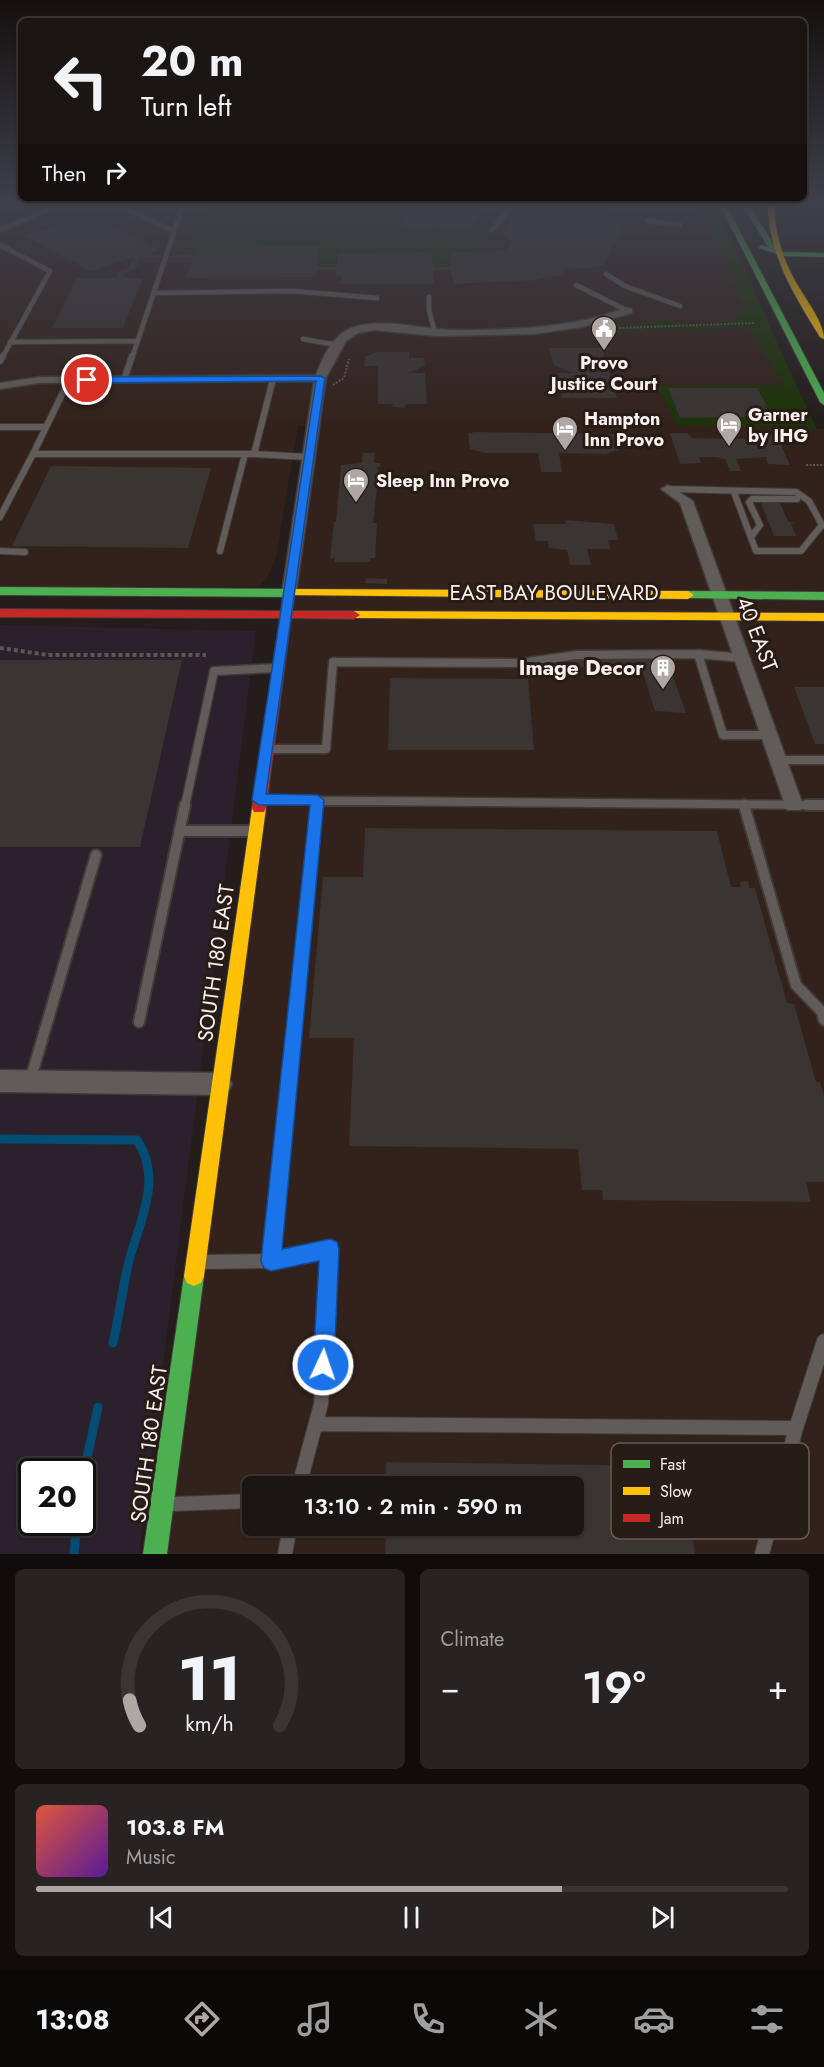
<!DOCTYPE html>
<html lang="en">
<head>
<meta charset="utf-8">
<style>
  body { margin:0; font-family:Jost,sans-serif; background:#282322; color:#f1f3f6; height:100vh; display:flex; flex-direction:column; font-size:22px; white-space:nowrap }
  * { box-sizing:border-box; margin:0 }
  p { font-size:20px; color:#a09fa0 }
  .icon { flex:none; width:33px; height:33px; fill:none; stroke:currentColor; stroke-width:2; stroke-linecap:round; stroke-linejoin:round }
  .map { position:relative; height:1554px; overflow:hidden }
  .side { display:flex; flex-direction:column; gap:15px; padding:15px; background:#0f0c0b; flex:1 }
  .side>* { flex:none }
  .top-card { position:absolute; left:18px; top:18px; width:789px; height:183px; border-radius:9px; box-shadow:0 2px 4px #0004,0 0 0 2px #393534; background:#1b1614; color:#f1f3f6; overflow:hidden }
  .speed { position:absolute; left:18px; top:1458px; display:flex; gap:12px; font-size:30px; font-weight:700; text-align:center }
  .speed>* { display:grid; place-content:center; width:78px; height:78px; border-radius:50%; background:#1b1614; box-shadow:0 2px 4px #0004,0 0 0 2px #393534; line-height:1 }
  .speed .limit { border:3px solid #111; border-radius:9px; background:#fff; color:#111 }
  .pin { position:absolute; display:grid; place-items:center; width:51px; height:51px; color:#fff; margin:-26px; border:3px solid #fff; border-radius:50%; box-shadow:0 2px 6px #0007 }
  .me { position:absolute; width:66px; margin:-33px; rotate:3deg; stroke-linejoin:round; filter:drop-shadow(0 0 4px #0008) }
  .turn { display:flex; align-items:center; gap:21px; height:126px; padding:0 24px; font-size:27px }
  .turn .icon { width:78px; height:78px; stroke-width:2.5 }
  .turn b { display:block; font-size:42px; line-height:51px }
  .then { display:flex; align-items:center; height:57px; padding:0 24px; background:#0003; gap:12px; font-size:22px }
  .big { font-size:45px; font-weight:600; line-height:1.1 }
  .side .widget { flex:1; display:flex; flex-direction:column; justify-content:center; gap:9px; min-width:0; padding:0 21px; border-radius:9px; background:#282322 }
  .side .dial { align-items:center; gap:0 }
  .dial svg { height:156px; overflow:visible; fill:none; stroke:#393534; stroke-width:7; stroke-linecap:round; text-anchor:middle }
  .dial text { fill:#f1f3f6; stroke:none }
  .song { display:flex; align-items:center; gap:18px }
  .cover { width:72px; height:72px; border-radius:9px; background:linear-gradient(135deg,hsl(10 70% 55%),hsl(270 70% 35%)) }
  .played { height:6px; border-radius:3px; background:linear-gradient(90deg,#afa7a4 70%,#393534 70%) }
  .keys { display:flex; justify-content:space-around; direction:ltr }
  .heat { display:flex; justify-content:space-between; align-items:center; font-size:33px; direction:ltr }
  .side .tiles { flex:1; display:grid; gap:15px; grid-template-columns:1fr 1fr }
  .widget:last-child { grid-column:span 2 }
  .trip { position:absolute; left:242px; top:1476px; width:342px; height:60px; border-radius:9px; background:#1b1614; box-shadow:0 2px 4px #0004,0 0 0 2px #393534; font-weight:600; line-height:60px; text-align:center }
  .dock { display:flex; height:96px; justify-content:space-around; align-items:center; background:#0b0908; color:#a09fa0 }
  .dock .icon { width:42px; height:42px }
  .dock .selected { color:#afa7a4 }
  .dock b { font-size:27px; color:#f1f3f6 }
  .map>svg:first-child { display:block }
  .built { fill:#33221c; fill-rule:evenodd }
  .industrial { fill:#2b212d; fill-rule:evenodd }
  .green { fill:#1d3309 }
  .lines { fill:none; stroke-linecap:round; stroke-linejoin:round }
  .stream { stroke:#034d74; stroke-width:9 }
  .building { fill:#3a3433 }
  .lane-far4-casing { stroke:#403a39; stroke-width:6 }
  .lane-far3-casing { stroke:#403a39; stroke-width:8 }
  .lane-far2-casing { stroke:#403a39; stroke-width:11 }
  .lane-far1-casing { stroke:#403a39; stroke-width:14 }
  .lane-casing { stroke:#403a39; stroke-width:16 }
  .street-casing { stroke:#403a39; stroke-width:3 }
  .fast-casing { stroke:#403a39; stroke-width:2 }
  .slow-casing { stroke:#403a39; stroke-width:2 }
  .jam-casing { stroke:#403a39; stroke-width:2 }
  .path-far1 { stroke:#5b5554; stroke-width:2; stroke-dasharray:2 1.5; stroke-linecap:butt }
  .path { stroke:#5b5554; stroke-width:4; stroke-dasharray:4 3; stroke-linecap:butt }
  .lane-far4 { stroke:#615b59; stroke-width:4.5 }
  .lane-far3 { stroke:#615b59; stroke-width:6 }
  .lane-far2 { stroke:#615b59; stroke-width:8 }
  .lane-far1 { stroke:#615b59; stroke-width:10 }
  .lane { stroke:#615b59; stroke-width:14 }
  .street { fill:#615b59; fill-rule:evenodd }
  .fast { fill:#4caf50; fill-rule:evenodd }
  .slow { fill:#ffc107; fill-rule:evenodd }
  .jam { fill:#c62828; fill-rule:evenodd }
  .route { fill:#1a73e8; stroke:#114b97; stroke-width:1.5 }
  .labels { text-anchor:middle; stroke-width:6; stroke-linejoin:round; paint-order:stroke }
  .far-poi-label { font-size:18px; font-weight:bold; fill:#faf1ee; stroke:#281c17; text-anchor:start }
  .street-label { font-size:21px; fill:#faf1ee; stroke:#281c17 }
  .poi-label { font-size:21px; font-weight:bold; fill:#faf1ee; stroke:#281c17; text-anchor:end }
  .key { fill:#281c17; stroke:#675c58; stroke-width:1.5 }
  .key-label { font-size:16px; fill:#faf1ee }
</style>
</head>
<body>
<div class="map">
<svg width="824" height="1554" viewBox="0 0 824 1554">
  <rect width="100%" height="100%" fill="#241d1b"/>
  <path class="built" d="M0,205H712L743,262L771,331L817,429H824V1554H155L313,426H298L275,561L267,578L258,586L0,588ZM252,1486H573V1526H252Z"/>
  <path class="industrial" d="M0,625L256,631L139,1554H0ZM32,1472H82V1522H32Z"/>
  <path class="green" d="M203,205H415L405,216L403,227L427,230L431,226L492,230L479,250H462L451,254V266L429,267L425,252L338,253L334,255V267H314L317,246L195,247L191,254H186Z
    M695,205H712C751,278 781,355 817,429L676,425L658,386L783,385L748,328L624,330L625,333L611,328L614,324C622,323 629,325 637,325C645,325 652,320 660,321C687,322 725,335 745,309L715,238Z"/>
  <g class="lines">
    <path class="stream" d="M0,1139L137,1140C164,1181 138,1223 128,1265C122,1291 119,1317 113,1343
      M82,1481L98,1407
      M74,1554L77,1522"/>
  </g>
  <path class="building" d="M415,205H487L469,228L431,226L427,231L403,227L405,216Z
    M544,205H634L629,215L610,213L607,220L624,227L604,265L587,269L571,267L560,275L536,280L454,284L451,270H433L434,283L428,284H343L339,282L343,280L341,276H336V270H317L315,277L186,278L193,257H140L136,269L125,272L123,278H143L123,328H52L77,278H116L118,272L129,268L133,257L91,271L24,236L90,217L158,249L151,255H194L197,247L320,246L317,267H337V255L341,253L429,252L432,254L433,267H451L450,257L453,252L505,251L512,241L501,234L522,207L542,209Z
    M549,348H602L617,398H562L556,373H573L554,365Z
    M409,352V358H424L425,365L409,373H425L427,404H406L405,408L390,406L395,404H378V366H364L365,357L377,352Z
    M668,388H757L767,406H764L773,417L680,418Z
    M476,432L617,434L619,443L618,450L605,454L559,453L562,472H541L538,453H485L470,449L468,433Z
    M670,433H688L692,438L758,439L757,436H761L759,433L776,434L790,465L768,464L766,457L736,459L741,471H730L725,459L715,457H699L701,463L680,464Z
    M363,453H375L374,463H380V467H377L379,471L373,523H377L375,558H370V562H335L334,558H330L334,522H336L341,465L362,463Z
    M51,466L211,468L188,548L12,546Z
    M761,503H780L788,521L795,524H791L796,536H774Z
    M565,520L614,524L618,540H608L610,549H587L591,565H570L567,550L549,548L548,541H536L533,524H566Z
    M366,578L387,579V584L365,583Z
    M653,656L669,665L686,713L655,711L642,670L572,667L570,657Z
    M0,660H182L140,847H0Z
    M390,678L528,679L534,750H388Z
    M794,687H824V744H815Z
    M365,828L717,831L731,887H741L740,882L748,881L749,888H755L787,1003L794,1004L816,1082H820L824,1096V1182H806L811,1202L603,1200L602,1190H582L578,1149L349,1146L354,1038H309L323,877H363Z
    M386,1462L683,1466L695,1554H385L386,1526H573V1486H386Z"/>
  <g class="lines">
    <defs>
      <path id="lane-far4" d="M116,205L174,231
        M647,221L680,225
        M0,230L59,205
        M492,230L513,205
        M0,245L50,271L2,358
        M606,274L625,286L680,306
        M576,285L628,311
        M153,293L292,291L377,298
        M429,297V310L435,333
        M303,339L337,345
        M10,342L137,341
        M132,358L183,205"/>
      <path id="lane-far3" d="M0,361L3,356
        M69,380L33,454H254L273,379
        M124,380L132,356
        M0,427H46
        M254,454L308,457
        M668,489L796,492L809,501L822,525L801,551H756L734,492
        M0,517L33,454
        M751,537L760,525L749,502L752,499H797
        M0,551L25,552
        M220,551L245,454"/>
      <path id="lane-far2" d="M698,654L743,658
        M268,749H326L333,662L521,663L576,655L698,654L723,735H770
        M778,760H824
        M261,800L824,805
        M744,804L745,806
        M185,806L214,671L277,668
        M316,806L317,800"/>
      <path id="lane-far1" d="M744,805L796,985L822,1012L824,1020
        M807,805H824
        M180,831H253
        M139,1022L185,805
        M30,1081L96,855
        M284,1133L317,805"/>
      <path id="lane" d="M271,1261L284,1131
        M202,1262L271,1261L330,1249L321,1404L299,1486
        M316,1424L796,1428
        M173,1504L252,1501
        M285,1554L290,1526
        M762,1554L796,1428L824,1341"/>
      <path id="street" d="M628,308L632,309V313L582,327L534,334L437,336L374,330L358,333L346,341L326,378L296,593L289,598L282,593L314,381L39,383L0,389V383L39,377L316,375C323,357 332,336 351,328C383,316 422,330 456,330C497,330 539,329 579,321C596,318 612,312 628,308Z
        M668,485L693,501L803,805L801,810H787L785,805L680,503L661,489Z
        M0,1070L220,1073L228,1076L232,1084L228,1092L220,1095L0,1092Z"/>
      <path id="fast" d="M720,205H726L824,393V405L820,402Z
        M743,205H749L777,250L784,252L824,253V257L784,256L759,248L761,245L768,247Z
        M0,587L289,589L295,593L289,597L0,595Z
        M688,591L824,592V600L684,598V592Z
        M194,1266L201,1269L204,1276L167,1554H143L184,1276L187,1269Z"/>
      <path id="slow" d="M768,205H774C775,231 781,254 793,277C802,295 824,321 824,339L820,337C794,295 769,256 768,205Z
        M289,589L688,591L694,595L688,599L285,595V591Z
        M354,611L824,613V621L350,618V612Z
        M259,803L264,804L266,808L204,1276L201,1283L194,1286L187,1283L184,1276L252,808L254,804Z"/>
      <path id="jam" d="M289,589L295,593L292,611H354L360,615L354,619L291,618L266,808L264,812H254L252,808L280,618L0,617V609L281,611L283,593Z"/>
    </defs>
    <use href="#lane-far4" class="lane-far4-casing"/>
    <use href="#lane-far3" class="lane-far3-casing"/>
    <use href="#lane-far2" class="lane-far2-casing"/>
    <use href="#lane-far1" class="lane-far1-casing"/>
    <use href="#lane" class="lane-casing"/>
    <use href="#street" class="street-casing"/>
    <use href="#fast" class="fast-casing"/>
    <use href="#slow" class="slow-casing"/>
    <use href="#jam" class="jam-casing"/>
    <path class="path-far1" d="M619,328L754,323
      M333,385L344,378L349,359
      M806,465H824"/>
    <path class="path" d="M0,648L48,655H206"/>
    <use href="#lane-far4" class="lane-far4"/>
    <use href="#lane-far3" class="lane-far3"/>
    <use href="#lane-far2" class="lane-far2"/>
    <use href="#lane-far1" class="lane-far1"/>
    <use href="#lane" class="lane"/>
    <use href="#street" class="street"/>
    <use href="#fast" class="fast"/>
    <use href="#slow" class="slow"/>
    <use href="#jam" class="jam"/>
  </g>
  <linearGradient id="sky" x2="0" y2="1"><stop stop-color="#14100f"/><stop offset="0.48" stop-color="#3f404a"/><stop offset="1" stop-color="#3f404a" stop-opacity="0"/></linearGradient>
  <rect width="824" height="423" fill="url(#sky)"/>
  <path class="route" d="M320,376L325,378L266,794L317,795L324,800L282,1249L330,1239L337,1242L339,1249L334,1365L331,1373L323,1376L316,1373L313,1365L319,1261L271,1271L264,1268L261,1261L310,805H259L252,800L316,381L87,383L83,380L87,377Z"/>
  <defs>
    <symbol id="civic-pin" viewBox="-11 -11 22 30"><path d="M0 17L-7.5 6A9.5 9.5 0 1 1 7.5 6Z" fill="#afa7a4" stroke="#281c17"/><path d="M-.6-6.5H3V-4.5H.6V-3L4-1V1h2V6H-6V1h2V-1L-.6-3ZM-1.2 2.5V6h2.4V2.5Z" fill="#fff"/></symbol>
    <symbol id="hotel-pin" viewBox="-11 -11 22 30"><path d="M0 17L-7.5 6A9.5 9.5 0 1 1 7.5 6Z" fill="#afa7a4" stroke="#281c17"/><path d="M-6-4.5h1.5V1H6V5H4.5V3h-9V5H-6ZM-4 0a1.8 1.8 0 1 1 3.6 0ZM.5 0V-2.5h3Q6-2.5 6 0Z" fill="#fff"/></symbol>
    <symbol id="building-pin" viewBox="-11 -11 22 30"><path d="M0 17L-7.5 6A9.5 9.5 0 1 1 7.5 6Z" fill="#afa7a4" stroke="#281c17"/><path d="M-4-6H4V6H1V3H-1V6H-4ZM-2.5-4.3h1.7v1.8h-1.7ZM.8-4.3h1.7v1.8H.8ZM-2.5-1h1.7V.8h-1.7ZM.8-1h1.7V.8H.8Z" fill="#fff"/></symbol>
  </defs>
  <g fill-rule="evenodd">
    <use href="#civic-pin" x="589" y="314" width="30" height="40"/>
    <use href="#hotel-pin" x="714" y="410" width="30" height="40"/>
    <use href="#hotel-pin" x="550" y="414" width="30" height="40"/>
    <use href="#hotel-pin" x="341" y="466" width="30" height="40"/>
    <use href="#building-pin" x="648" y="653" width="30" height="40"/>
  </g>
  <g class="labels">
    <g class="far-poi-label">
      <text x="604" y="369" text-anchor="middle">Provo<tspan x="604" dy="21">Justice Court</tspan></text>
      <text x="748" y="421">Garner<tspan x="748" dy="21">by IHG</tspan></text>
      <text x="584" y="425">Hampton<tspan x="584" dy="21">Inn Provo</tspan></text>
      <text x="376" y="487">Sleep Inn Provo</text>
    </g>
    <g class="street-label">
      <text x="554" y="600">EAST BAY BOULEVARD</text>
      <text transform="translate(757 634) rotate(69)" y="7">40 EAST</text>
      <text transform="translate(216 963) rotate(-82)" y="7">SOUTH 180 EAST</text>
      <text transform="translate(149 1444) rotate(-82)" y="7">SOUTH 180 EAST</text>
    </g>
    <g class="poi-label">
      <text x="644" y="675">Image Decor</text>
    </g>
  </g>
  <rect x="611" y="1443" width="198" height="96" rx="9" class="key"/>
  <rect x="623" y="1460" width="27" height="8" fill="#4caf50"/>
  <rect x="623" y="1487" width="27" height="8" fill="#ffc107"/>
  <rect x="623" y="1514" width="27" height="8" fill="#c62828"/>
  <g class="key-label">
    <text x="660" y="1470">Fast</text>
    <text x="660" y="1497">Slow</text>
    <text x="660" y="1524">Jam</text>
  </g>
</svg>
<div class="speed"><div class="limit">20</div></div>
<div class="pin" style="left:87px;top:380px;background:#d93025"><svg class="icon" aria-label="arrive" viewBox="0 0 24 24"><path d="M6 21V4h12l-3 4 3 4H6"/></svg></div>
<svg class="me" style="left:323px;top:1365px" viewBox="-20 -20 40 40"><circle r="17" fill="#1a73e8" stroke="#fff" stroke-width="3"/><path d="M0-11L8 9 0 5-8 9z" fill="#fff"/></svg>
<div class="trip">13:10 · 2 min · 590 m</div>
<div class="top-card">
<div class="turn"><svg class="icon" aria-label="left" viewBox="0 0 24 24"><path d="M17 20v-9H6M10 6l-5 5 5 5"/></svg><div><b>20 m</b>Turn left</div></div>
<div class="then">Then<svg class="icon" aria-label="right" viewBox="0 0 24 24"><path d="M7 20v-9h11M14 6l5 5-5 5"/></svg></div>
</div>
</div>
<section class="side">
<div class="tiles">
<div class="widget dial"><svg viewBox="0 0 100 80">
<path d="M14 69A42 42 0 1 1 86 69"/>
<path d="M14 69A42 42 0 0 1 9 56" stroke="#afa7a4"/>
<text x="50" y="56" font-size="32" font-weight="700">11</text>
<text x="50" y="72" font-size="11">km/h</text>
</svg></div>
<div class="widget"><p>Climate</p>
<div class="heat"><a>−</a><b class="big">19°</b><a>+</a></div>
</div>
<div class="widget">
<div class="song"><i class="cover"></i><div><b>103.8 FM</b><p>Music</p></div></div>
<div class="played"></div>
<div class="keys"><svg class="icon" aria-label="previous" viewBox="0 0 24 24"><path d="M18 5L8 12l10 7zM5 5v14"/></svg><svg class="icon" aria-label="pause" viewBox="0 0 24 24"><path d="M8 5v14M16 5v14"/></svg><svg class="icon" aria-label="next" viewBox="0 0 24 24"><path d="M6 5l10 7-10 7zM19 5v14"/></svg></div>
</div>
</div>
</section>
<nav class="dock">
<b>13:08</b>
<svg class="icon selected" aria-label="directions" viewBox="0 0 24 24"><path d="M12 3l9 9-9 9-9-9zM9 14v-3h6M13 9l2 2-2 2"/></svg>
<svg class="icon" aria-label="music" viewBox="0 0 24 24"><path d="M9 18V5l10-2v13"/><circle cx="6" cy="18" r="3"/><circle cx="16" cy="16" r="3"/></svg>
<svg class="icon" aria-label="phone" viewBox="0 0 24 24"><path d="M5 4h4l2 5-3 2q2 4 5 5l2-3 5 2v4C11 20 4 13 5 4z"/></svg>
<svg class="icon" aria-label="climate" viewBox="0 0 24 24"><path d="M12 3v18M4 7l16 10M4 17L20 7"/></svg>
<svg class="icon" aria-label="car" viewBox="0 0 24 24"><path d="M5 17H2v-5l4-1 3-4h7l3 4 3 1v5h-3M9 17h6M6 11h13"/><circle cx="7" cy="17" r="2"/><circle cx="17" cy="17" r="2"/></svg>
<svg class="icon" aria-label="filters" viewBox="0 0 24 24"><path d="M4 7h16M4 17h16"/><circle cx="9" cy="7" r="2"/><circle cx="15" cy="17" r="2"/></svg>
</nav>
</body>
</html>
